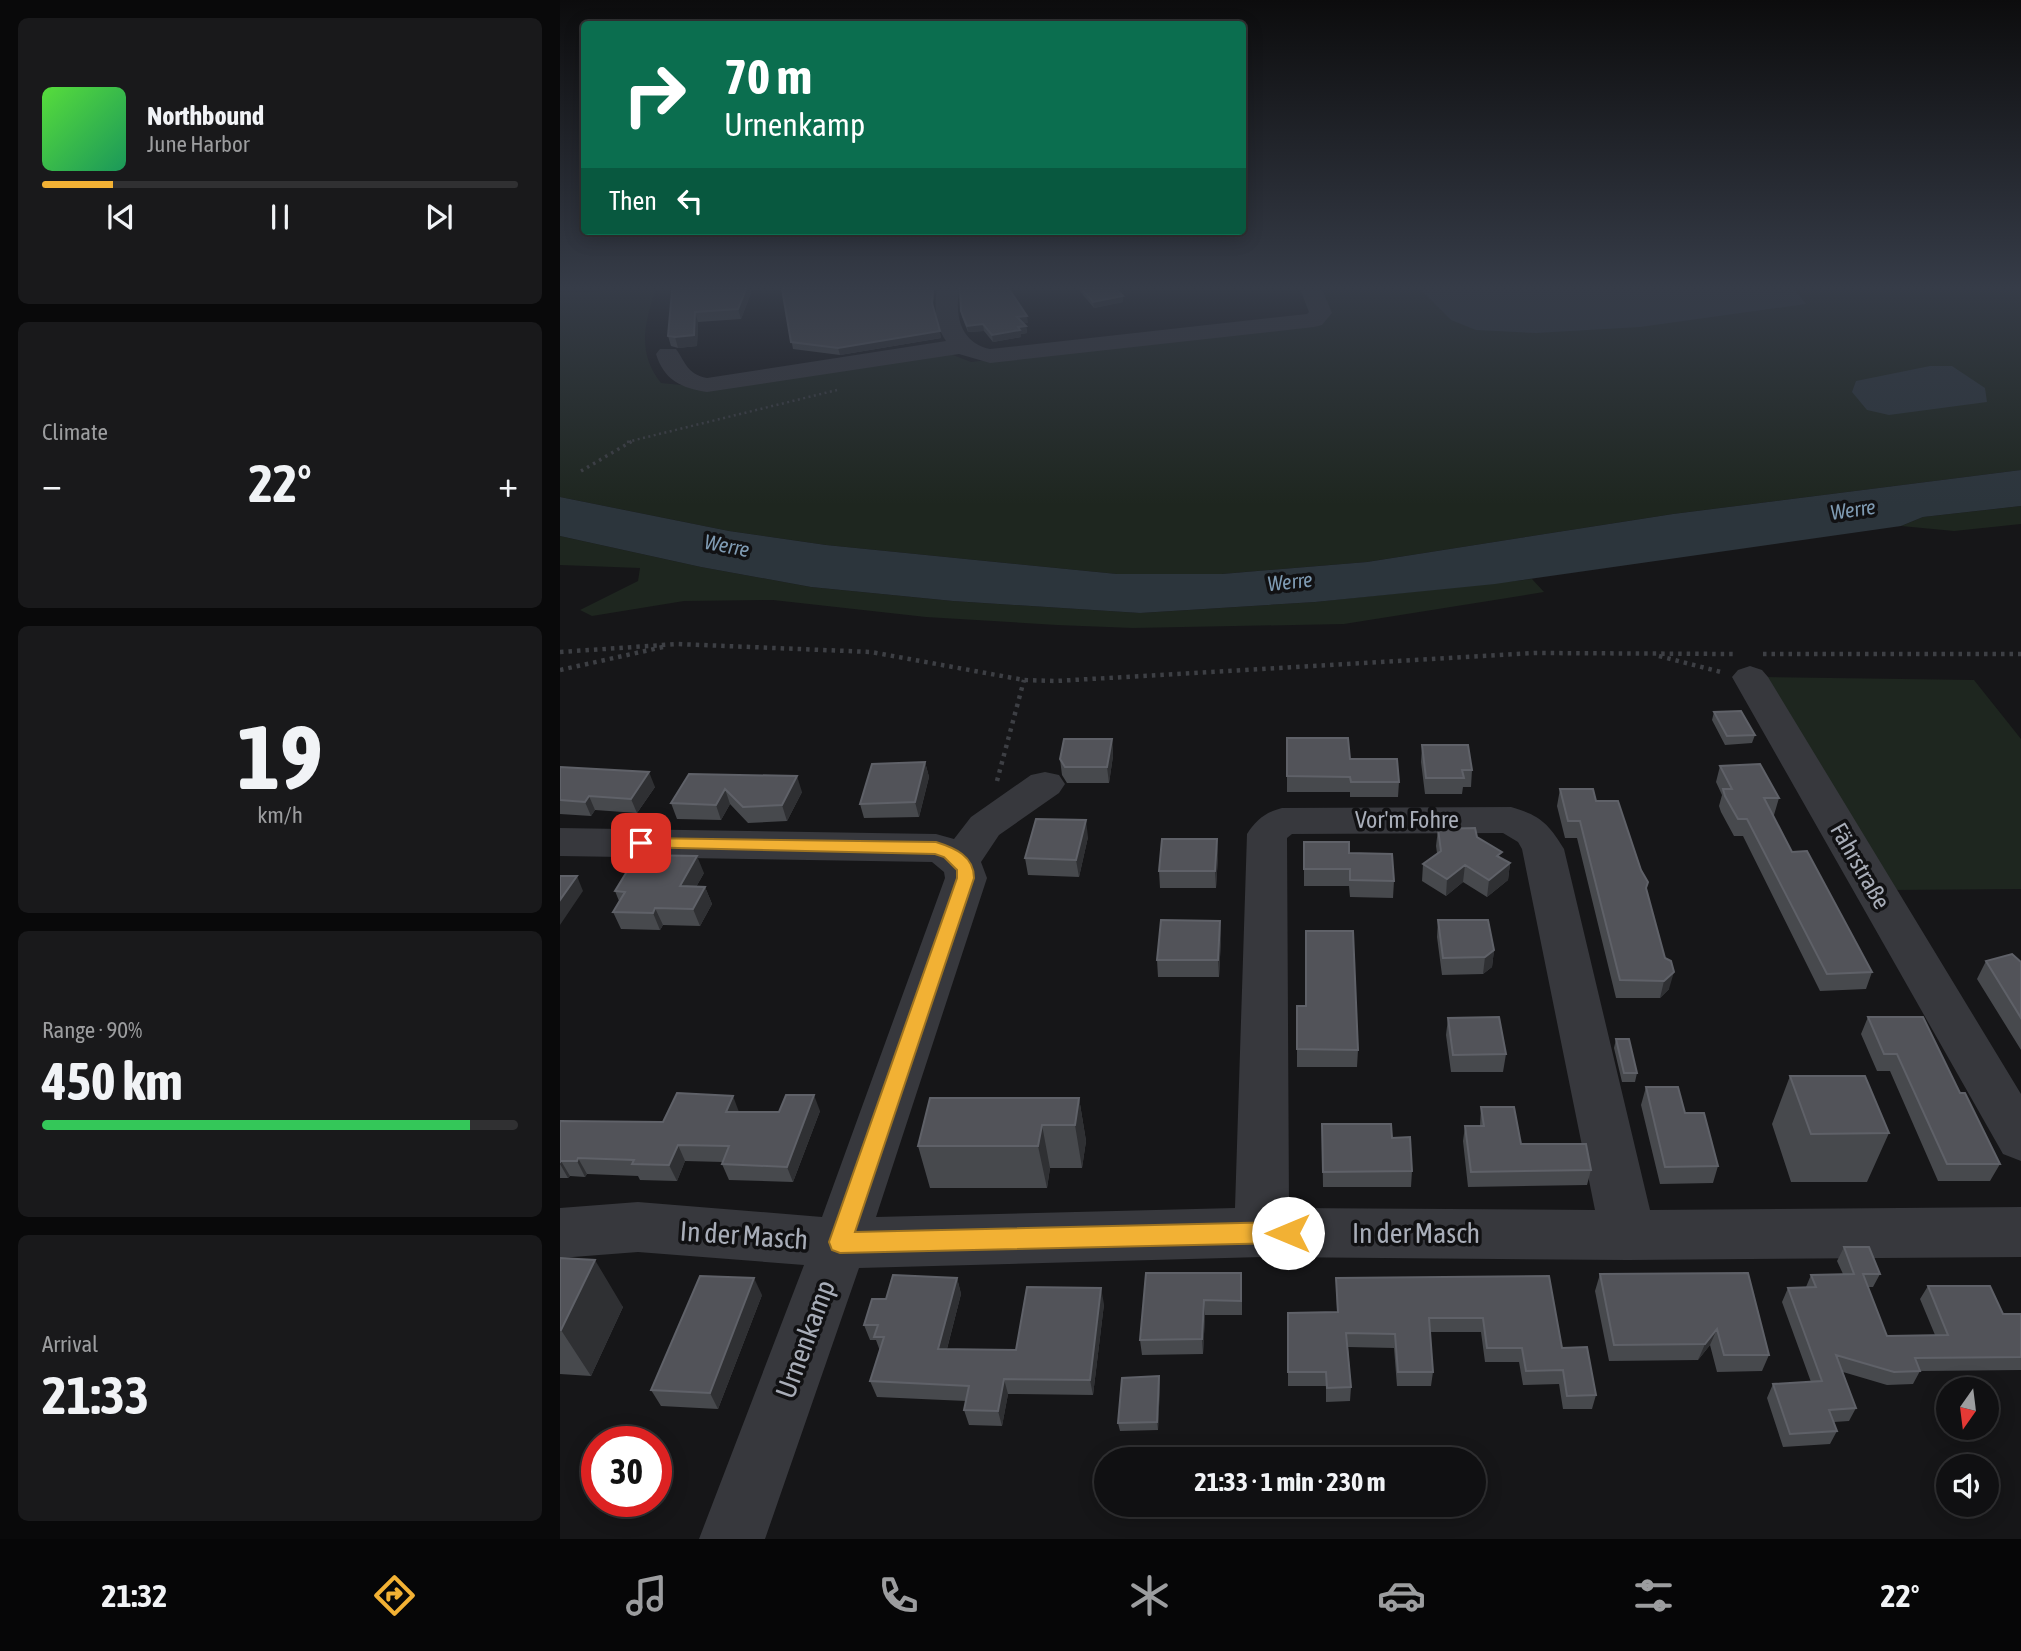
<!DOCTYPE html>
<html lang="en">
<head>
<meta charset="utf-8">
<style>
  body { margin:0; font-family:"Asap Condensed",sans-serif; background:#19191b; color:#f1f3f6; height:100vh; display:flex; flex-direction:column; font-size:26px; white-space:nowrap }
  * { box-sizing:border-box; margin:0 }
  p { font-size:23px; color:#9c9d9f }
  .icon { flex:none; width:38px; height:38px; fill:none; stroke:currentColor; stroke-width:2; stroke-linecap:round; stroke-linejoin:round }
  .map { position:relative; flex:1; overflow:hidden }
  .panel { display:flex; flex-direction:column; gap:18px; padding:18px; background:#09090a; width:560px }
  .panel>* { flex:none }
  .hud { position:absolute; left:21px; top:21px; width:665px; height:214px; border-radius:7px; box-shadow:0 4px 18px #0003,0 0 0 2px #303032; background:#0b6e4f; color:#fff; overflow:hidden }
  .needle { width:46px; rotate:194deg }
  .buttons { position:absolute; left:1376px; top:1377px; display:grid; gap:14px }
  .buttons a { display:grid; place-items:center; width:63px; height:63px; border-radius:50%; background:#101012; box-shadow:0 4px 18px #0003,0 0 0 2px #303032; font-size:35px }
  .speed { position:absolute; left:21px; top:1426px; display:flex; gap:14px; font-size:35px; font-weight:700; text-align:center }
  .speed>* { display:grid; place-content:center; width:91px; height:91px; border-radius:50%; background:#101012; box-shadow:0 4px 18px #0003,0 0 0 2px #303032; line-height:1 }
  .speed .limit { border:10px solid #d22; background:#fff; color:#111 }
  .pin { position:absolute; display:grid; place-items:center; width:60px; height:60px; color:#fff; margin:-30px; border-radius:14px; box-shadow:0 4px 10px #0006 }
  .me { position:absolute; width:77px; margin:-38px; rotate:270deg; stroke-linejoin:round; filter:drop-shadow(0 0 5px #0008) }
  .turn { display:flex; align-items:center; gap:24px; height:147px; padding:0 28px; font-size:32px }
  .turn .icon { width:91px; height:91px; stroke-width:2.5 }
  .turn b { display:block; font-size:49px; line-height:60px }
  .then { display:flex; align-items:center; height:66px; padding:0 28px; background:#0003; gap:14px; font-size:26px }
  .big { font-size:52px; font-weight:700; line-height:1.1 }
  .panel .widget { flex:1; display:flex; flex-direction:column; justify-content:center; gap:10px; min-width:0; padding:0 24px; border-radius:10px; background:#19191b }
  .panel .dial { align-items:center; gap:0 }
  .dial b { font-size:91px; line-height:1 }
  .song { display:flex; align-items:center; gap:21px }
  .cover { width:84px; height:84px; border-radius:10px; background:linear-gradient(135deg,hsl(110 70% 55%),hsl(150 70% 35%)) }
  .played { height:7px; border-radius:4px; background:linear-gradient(90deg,#f2b134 15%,#303032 15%) }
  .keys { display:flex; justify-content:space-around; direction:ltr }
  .heat { display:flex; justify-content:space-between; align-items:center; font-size:38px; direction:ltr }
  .charge { height:10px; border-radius:5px; background:linear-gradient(90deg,#34c759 90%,#303032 0) }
  .trip { position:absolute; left:534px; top:1447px; width:392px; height:70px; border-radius:35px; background:#101012; box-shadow:0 4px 18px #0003,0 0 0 2px #303032; font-weight:700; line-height:70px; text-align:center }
  .dock { display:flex; height:112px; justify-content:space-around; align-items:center; background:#060607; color:#9c9d9f }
  .dock .icon { width:49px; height:49px }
  .dock .on { color:#f2b134 }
  .dock b { font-size:32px; color:#f1f3f6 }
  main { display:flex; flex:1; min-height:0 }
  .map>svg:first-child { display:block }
  .green { fill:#1e261f }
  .water { fill:#2c353c }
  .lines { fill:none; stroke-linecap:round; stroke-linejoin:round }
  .path-far2 { stroke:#3d3f44; stroke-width:2.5; stroke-dasharray:2 3.5; stroke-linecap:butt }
  .path-far1 { stroke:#3d3f44; stroke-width:3.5; stroke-dasharray:2.5 4.5; stroke-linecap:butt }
  .path { stroke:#3d3f44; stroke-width:4.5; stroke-dasharray:3.5 5; stroke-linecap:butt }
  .minor { fill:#37383d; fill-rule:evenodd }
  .wall { fill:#47494d }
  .shaded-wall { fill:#2f3033 }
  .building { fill:#525359; stroke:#5f6168; stroke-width:2 }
  .route { fill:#f2b134; stroke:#9d7322; stroke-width:2 }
  .labels { text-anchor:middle; stroke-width:7; stroke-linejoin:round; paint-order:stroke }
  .far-water-label { font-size:21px; font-style:italic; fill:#7f9bb3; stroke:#111113 }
  .street-label { font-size:24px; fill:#a8adb8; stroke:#111113 }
  .near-street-label { font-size:28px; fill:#a8adb8; stroke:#111113 }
</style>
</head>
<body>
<main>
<section class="panel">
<div class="widget">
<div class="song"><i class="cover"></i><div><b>Northbound</b><p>June Harbor</p></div></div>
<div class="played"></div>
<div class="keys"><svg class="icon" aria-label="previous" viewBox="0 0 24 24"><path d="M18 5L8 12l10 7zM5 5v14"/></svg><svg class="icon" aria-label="pause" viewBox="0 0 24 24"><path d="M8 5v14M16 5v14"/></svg><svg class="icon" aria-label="next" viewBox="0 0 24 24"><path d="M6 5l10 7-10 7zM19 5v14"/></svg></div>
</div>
<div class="widget"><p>Climate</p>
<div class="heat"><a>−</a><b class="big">22°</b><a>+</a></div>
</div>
<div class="widget dial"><b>19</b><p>km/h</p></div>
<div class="widget"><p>Range · 90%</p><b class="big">450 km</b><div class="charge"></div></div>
<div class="widget"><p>Arrival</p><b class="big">21:33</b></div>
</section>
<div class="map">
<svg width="1461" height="1539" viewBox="0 0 1461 1539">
  <rect width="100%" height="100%" fill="#161618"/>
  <path class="green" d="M96,289C84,323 77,353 101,383L131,386L385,352L411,362L758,321L757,289H860L891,320L1245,304L1234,289H1461V470L1113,514L807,562L662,574H557L266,545L169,531L0,497V293Z
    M1461,506V524L1394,531L1341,526L1363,517Z
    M0,536L141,567L251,587L393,601L580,613L755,602L972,579L984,592L784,624L573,628L497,625L366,617L213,600L124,601L32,616L20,610L78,581L80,568L0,565Z
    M1201,677L1414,680L1461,739V889L1332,890Z"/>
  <path class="water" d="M860,289H1234L1246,304L1080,327L976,333L916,330L891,320Z
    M1370,366H1392L1425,388L1427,402L1329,415L1307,410L1292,392L1296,381Z
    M1461,470V506L1363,517L1341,526L935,584L755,602L580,613L393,601L251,587L141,567L0,536V497L169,531L266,545L557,574H662L807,562L1113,514Z"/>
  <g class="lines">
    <path class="path-far2" d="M67,442L277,390"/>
    <path class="path-far1" d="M21,471L74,440"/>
    <path class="path" d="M0,652L118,644L311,652L464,680L496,681L975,653L1177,654
      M1203,654H1461
      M1099,656L1161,672
      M0,670L103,647
      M437,781L464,680"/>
    <path class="minor" d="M377,289H399C395,316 400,342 430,349L747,314L749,312L740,289H762L772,313L762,325L754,327L430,363L399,354L147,392C121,388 104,380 96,354L100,349H116C126,363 127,374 147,378L386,341C375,325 374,309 377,289Z
      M1190,666L1202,670L1208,677L1461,1094V1161L1443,1154L1172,677L1178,670Z
      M485,772L499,775L505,784L499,793L439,835L421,862L427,878L316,1217L675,1208L687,834C696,820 706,812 722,808L951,807C980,815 989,824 1004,849L1090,1210L1461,1207V1257L1068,1260L702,1257L299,1268L205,1539H139L244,1265L78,1252L0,1258V1208L78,1202L262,1217L385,878L384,872L372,862L0,856V828L376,834L394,839L411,817L471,775ZM943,833L958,842L962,849L1035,1210L729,1208L727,838L732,834Z"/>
  </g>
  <path class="wall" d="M119,289H190L191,293L181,319L138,322L137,346L118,348L111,346L108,336Z
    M222,289H374L373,308L381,338L280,355L233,349Z
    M518,289H556L563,296V302L534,308Z
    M401,311L468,323H463L466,326L467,333L461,334V337L433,342L424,331L408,332L402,317Z
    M1154,712L1195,735L1192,743L1165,745L1152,720Z
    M727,738L790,759L839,782L838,797H790V792H727Z
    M552,739L553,756L549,783H507L502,775L500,759Z
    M862,745L912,770L911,787H903L902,794H865L861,762Z
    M365,762L369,777L359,817L304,818L300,804Z
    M1160,766L1219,798L1214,815H1212L1232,852L1312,972L1306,989L1260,991L1183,836H1174L1161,812L1159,806L1162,795L1156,782Z
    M0,767L95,787L77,813L35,810L31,816L0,814Z
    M129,774L242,792L227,821L188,823L170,804L161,820L117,819L111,803Z
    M1000,789L1036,801L1086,890L1105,958L1109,989L1100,998H1056L1017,838H1005L997,806Z
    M878,829L917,837L941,858L950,863L948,880L927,897L903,882L886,896L862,881L863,864L877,853L876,846Z
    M528,837L519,877L468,875L465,858Z
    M657,839L658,856L656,888H600L599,871Z
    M744,842L789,853L834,881L833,898L790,897L789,886H744Z
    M144,873L136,887H145L152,904L140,926L103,925L100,930L61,929L53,912L59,901L55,891Z
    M878,920L934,950L932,967L923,974L882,975L877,937Z
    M660,921L661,938L659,977H598L597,960Z
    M1426,961L1461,962V1050L1417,979Z
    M737,1006L798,1050L797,1067H737Z
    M1308,1017L1400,1093L1440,1164L1430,1181H1378L1330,1071H1317L1301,1034Z
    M888,1018L946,1054L943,1072H891L886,1035Z
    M1056,1039L1077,1073L1075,1082H1062L1054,1048Z
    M1230,1076L1329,1133L1307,1182H1231L1212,1124Z
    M1086,1087L1125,1113L1158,1166L1153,1183L1100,1184L1081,1105Z
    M519,1098L526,1141L522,1168H490L487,1188H370L358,1146Z
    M921,1107L961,1144L1031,1170L1027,1185L908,1187L903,1141L905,1126H920Z
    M260,1111L233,1182L169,1180L162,1164L163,1162L125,1161L117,1181L80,1180L78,1176L27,1174L25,1177L10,1176L8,1178H0V1121L103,1122L179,1112H219Z
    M762,1124L832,1138L852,1171L851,1187H763Z
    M1284,1247L1320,1274L1313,1287H1308L1327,1336L1375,1335L1360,1299L1368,1286L1443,1314H1461V1370L1360,1371L1353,1384L1327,1385L1283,1372L1296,1408L1289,1421L1274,1422L1277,1431L1270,1444L1223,1447L1207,1398L1213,1384L1251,1382L1222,1302L1228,1288L1246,1287L1251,1275L1283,1274L1277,1261Z
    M0,1258L63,1307L31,1376L0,1374Z
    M586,1273L682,1288V1315H645L643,1354L582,1355L580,1340Z
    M1040,1274L1209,1355L1202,1371L1157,1372L1150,1345L1138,1360L1049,1361L1035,1291Z
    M989,1276L1002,1348L1036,1395L1032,1409H1003L999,1384L963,1385L959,1362H925L921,1332H870L873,1372L871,1386H837L834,1348L788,1347L791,1387L790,1401L766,1402V1386H728V1313L777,1312L776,1278Z
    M397,1278L401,1294L387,1349L456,1350L544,1304L533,1395L448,1394L442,1426L409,1425L404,1410L406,1401L317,1397L310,1381L320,1351L316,1340H310L304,1325L326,1299Z
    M202,1295L158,1409L101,1406L91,1390Z
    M599,1376L600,1385L598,1430L560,1431L558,1423Z"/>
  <path class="shaded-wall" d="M186,289H190L191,293L181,319L178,309Z
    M373,289H374L373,310L372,303Z
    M563,296V302L534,308L533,302Z
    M135,312L138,322L137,346L118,348L115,337Z
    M467,316L468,323L458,324L457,317Z
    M423,324L424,331L408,332L407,326Z
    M466,326L467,333L461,334V337L433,342L432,335Z
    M380,331L381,338L280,355L278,348Z
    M552,739L553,756L549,783L547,767Z
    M365,762L369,777L359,817L355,802Z
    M89,772L95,787L77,813L71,799Z
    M237,776L242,792L227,821L222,805Z
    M165,789L170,804L161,820L156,805Z
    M29,796L35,810L31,816L25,802Z
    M526,820L528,837L519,877L516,860Z
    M657,839L658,856L656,888L655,871Z
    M137,856L144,873L127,903L120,886Z
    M950,863L948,880L927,897L929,880Z
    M905,865L903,882L886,896L887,879Z
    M17,876L23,891L0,925V900Z
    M145,887L152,904L140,926L133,909Z
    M95,908L103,925L100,930L93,913Z
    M660,921L661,938L659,977L658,960Z
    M934,950L932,967L923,974L925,957Z
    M1114,972L1109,989L1100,998L1104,981Z
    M254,1095L260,1111L233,1182L227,1167Z
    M173,1096L179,1112H166Z
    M519,1098L526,1141L522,1168L515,1125Z
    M482,1125L490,1168L487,1188L478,1146Z
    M118,1145L125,1161L117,1181L109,1165Z
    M18,1158L27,1174L25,1177L17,1161Z
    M1,1161L10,1176L8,1178L0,1164Z
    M35,1260L63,1307L31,1376L1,1330Z
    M194,1278L202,1295L158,1409L150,1393Z
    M397,1278L401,1294L383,1364L378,1349Z
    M541,1288L544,1304L533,1395L530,1380Z
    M644,1300L645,1315L643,1354L642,1339Z
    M1157,1329L1150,1345L1138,1360L1145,1344Z
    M599,1376L600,1385L598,1430L597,1422Z
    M444,1379L448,1394L442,1426L438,1411Z"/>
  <path class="building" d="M119,289H186L178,309L135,312L134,335L115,337L108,336L112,291L118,290Z
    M222,289H373L372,303L380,331L278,348L231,342Z
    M400,289H449L467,316L457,317L466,326L458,327L460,330L432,335L423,324L407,326L401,311Z
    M522,289H556L563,296L533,302Z
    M1181,711L1195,735L1167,736L1154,712Z
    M727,738H788L790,759H837L839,782H791L790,777L727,776Z
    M504,739H552L547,767H505L500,759Z
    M862,745H908L912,770H902L904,778H866Z
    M365,762L355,802L300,804L312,764Z
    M1200,764L1219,798H1204L1232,852L1247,851L1312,972L1267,974L1187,819H1178L1165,796L1163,789H1172L1160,766Z
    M0,767L89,772L71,799L29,796L25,802L0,800Z
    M129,774L237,776L222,805L183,807L165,789L156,805L111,803Z
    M1000,789H1033L1036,801H1058L1081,870L1088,882L1086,888L1105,958L1111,961L1114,972L1104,981L1060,980L1020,821H1008Z
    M476,819L526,820L516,860L465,858Z
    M915,828L917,837L942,852L937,856L950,863L929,880L905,865L887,879L863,864L881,851L878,829Z
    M602,839H657L655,871H599Z
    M744,842H789V853L832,854L834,881L790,880V869H744Z
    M77,855L137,856L120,886L145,887L133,909L95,908L93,913L53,912L65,892L55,891Z
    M0,876H17L0,900Z
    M601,920L660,921L658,960H597Z
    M878,920H928L934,950L925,957L883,958Z
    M746,931H793L798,1050L737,1049V1006H746Z
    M1452,954L1461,962V1018L1426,961Z
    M939,1017L946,1054L893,1055L888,1018Z
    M1308,1017H1363L1400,1093H1405L1440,1164H1387L1337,1054H1324Z
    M1056,1039H1069L1077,1073H1064Z
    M1230,1076H1305L1329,1133L1251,1134Z
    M1086,1087H1118L1125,1113H1144L1158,1166L1105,1167Z
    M117,1093L173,1096L166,1112H219L226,1095H254L227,1167L162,1164L169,1146L118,1145L109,1165L72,1164L74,1160L18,1158L17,1161H1L0,1162V1121L103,1122Z
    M370,1098H519L515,1125H482L478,1146H358Z
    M921,1107H954L961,1144H1026L1031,1170L911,1172L905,1126H924Z
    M762,1124H831L832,1138L850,1137L852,1171L763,1172Z
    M1284,1247H1309L1320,1274H1303L1327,1336L1388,1335L1368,1286H1430L1443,1314H1461V1357L1355,1358L1360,1371L1334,1372L1276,1355L1296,1408L1269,1410L1277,1431L1230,1434L1213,1384L1262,1381L1228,1288L1256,1287L1251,1275L1294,1274Z
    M0,1258L35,1260L1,1330H0Z
    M586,1273H681V1301L644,1300L642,1339L580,1340Z
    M1188,1273L1209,1355H1164L1157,1329L1145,1344L1054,1345L1040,1274Z
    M333,1275L397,1278L378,1349L456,1350L467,1287L541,1288L530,1380L444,1379L438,1411L404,1410L409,1386L310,1381L324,1337H314L318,1325H304L312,1299H326Z
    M140,1276L194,1278L150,1393L91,1390Z
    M989,1276L1002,1348L1027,1347L1036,1395L1007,1396L1003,1370L966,1371L962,1348H927L923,1318H869L873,1372H838L835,1334L786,1333L791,1387L767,1388L766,1372H728V1313L778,1312L776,1278Z
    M599,1376L597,1422L558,1423L562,1378Z"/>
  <linearGradient id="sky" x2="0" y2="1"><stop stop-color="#0c0c0d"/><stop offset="0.57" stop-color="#363c48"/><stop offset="1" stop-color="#363c48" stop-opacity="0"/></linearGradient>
  <rect width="1461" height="505" fill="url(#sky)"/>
  <path class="route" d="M81,838L376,842C395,848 414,856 414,878L295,1232L728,1222L736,1225L740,1233L736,1240L728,1243L280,1253L272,1250L269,1242L397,878V870L384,857L375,854L75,847L72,843Z"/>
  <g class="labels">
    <g class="far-water-label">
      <text transform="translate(1293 510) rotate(-8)" y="7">Werre</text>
      <text transform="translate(167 546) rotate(11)" y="7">Werre</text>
      <text transform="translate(730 582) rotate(-6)" y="7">Werre</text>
    </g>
    <g class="street-label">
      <text x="847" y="828">Vor'm Fohre</text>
      <text transform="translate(1300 866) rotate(60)" y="8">Fährstraße</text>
    </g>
    <g class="near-street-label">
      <text x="856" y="1243">In der Masch</text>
      <text transform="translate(184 1235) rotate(4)" y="10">In der Masch</text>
      <text transform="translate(245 1339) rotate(-70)" y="10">Urnenkamp</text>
    </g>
  </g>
</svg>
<div class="buttons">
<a><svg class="needle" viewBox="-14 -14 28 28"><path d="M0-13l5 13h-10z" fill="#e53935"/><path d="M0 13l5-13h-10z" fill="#9c9d9f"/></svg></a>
<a><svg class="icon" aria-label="sound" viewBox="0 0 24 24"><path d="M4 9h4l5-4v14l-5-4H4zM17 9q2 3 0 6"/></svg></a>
</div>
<div class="speed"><div class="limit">30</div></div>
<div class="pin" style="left:81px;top:843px;background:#d93025"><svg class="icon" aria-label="arrive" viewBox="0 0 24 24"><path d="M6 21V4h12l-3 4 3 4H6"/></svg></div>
<svg class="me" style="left:728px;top:1233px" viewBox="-20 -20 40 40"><circle r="19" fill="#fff"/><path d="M0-13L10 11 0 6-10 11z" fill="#f2b134"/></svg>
<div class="trip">21:33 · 1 min · 230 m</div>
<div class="hud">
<div class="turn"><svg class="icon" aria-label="right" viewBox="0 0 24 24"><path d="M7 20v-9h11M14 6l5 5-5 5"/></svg><div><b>70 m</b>Urnenkamp</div></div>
<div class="then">Then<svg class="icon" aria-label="left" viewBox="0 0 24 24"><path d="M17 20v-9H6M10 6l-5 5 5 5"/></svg></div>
</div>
</div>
</main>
<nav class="dock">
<b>21:32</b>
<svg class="icon on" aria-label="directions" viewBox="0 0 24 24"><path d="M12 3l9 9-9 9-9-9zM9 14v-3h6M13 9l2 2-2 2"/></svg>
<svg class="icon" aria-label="music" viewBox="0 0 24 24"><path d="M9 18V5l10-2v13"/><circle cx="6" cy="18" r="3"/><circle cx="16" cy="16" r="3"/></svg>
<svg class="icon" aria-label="phone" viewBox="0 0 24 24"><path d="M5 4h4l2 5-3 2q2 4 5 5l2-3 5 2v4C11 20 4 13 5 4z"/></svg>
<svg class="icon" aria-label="climate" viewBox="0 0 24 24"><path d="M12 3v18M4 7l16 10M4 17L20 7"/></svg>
<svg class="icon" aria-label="car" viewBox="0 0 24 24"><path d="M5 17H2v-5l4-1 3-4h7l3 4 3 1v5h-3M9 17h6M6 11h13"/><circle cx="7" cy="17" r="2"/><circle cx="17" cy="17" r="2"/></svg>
<svg class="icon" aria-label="filters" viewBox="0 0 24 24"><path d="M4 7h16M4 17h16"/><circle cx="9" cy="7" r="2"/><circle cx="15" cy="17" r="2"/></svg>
<b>22°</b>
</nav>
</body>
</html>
